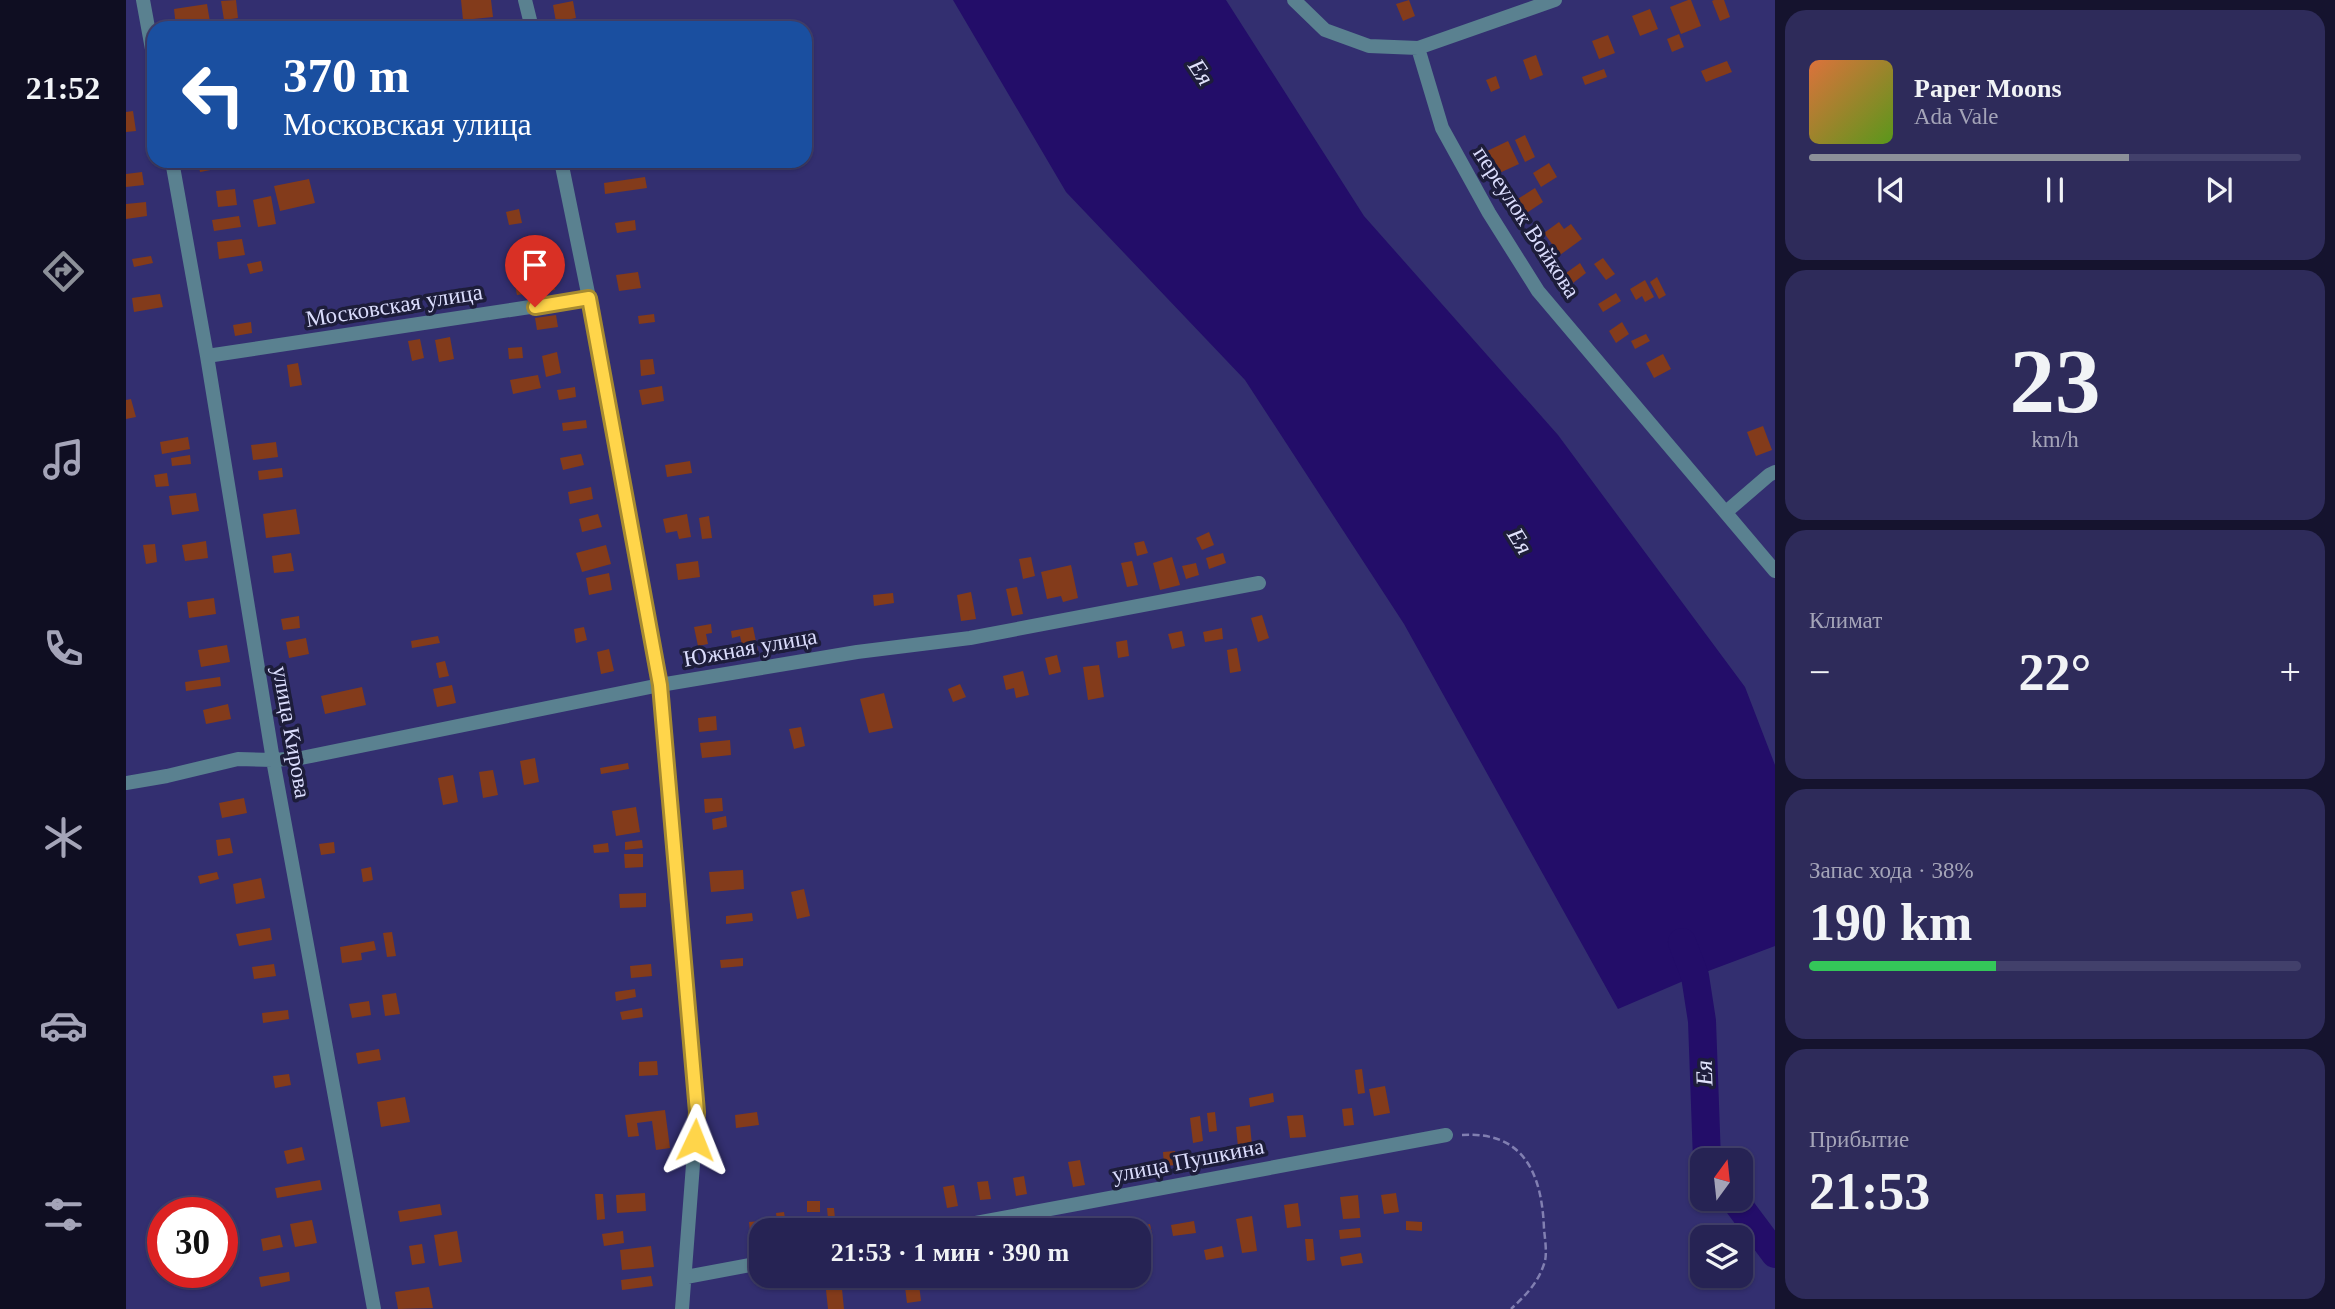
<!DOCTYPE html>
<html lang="ru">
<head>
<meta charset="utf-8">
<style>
  body { margin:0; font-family:Georgia,serif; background:#2e2b5a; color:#f1f3f6; height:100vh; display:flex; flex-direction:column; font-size:26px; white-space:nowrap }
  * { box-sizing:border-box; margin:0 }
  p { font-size:23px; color:#a4a4b8 }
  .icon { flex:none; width:38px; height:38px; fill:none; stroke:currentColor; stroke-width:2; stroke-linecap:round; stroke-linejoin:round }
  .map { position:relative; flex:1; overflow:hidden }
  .drawer { display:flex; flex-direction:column; gap:10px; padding:10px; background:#15132e; width:560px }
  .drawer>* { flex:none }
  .banner { position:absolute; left:21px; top:21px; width:665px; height:147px; border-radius:21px; box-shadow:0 2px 5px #0004,0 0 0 2px #42406b; background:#1a4fa0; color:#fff; overflow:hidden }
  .needle { width:46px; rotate:15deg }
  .tools { position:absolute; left:1564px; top:1148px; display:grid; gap:14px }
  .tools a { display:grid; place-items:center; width:63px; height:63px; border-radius:14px; background:#262354; box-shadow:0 2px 5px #0004,0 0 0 2px #42406b; font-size:35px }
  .speed { position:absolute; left:21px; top:1197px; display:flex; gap:14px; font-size:35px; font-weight:700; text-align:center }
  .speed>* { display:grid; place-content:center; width:91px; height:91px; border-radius:50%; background:#262354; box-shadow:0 2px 5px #0004,0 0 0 2px #42406b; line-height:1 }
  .speed .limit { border:10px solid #d22; background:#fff; color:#111 }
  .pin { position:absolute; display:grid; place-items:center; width:60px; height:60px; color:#fff; margin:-72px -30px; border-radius:50% 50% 50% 0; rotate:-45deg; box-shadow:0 0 7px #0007 }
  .pin .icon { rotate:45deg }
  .me { position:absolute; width:77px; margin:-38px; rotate:2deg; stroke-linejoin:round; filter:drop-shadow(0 0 5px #0008) }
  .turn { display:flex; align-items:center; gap:24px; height:147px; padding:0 21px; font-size:32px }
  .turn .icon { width:91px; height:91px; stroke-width:2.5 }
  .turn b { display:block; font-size:49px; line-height:60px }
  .big { font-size:52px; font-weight:700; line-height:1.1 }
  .drawer .widget { flex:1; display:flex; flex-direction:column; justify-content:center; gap:10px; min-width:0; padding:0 24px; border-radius:21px; background:#2e2b5a }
  .drawer .dial { align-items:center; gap:0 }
  .dial b { font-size:91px; line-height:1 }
  .song { display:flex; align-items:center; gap:21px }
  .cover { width:84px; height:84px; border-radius:10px; background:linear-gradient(135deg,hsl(20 70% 55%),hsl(90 70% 35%)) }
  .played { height:7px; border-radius:4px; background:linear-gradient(90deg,#8c9099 65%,#42406b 65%) }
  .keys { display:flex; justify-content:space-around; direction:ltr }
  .heat { display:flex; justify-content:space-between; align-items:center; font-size:38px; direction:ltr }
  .charge { height:10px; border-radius:5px; background:linear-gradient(90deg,#34c759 38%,#42406b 0) }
  .trip { position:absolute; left:623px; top:1218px; width:402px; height:70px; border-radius:21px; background:#262354; box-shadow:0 2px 5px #0004,0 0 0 2px #42406b; font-weight:700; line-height:70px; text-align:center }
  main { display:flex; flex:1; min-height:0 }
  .tabs { display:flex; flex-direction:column; width:126px; justify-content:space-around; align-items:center; background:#0f0e22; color:#a4a4b8 }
  .tabs .icon { width:49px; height:49px }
  .tabs .selected { color:#8c9099 }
  .tabs b { font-size:32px; color:#f1f3f6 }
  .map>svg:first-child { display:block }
  .water { fill:#230d69 }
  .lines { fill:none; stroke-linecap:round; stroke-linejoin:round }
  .river { stroke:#230d69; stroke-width:28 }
  .building { fill:#833b1b }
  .path { stroke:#817fb1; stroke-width:2.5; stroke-dasharray:7 3.5; stroke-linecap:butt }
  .minor { stroke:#5a8190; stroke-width:14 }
  .route-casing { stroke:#a68a30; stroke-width:18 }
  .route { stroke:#ffd54a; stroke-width:12 }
  .labels { text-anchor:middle; stroke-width:7; stroke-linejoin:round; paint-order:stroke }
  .street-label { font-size:23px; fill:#dadcfc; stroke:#1d1d3a }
  .water-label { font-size:24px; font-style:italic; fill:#e0e2fb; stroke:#1d1d3a }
</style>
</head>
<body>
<main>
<nav class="tabs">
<b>21:52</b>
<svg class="icon selected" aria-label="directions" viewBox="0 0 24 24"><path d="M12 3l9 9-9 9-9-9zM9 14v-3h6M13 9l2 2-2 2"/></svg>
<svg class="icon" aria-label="music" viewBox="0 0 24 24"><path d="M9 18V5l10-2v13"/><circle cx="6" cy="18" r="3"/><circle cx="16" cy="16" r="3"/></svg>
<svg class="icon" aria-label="phone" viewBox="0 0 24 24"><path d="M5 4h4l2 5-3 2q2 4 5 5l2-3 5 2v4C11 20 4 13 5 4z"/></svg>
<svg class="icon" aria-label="climate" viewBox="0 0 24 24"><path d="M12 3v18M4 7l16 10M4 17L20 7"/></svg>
<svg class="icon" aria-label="car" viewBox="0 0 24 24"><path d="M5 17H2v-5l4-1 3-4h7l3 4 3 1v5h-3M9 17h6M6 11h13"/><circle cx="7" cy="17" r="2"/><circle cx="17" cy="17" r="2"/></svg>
<svg class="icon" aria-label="filters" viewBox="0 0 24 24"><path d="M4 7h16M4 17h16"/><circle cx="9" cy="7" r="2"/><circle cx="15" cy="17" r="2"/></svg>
</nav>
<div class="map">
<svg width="1649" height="1309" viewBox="0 0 1649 1309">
  <rect width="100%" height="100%" fill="#332f70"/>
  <path class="water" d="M827,0H1100L1238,216L1432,435L1619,687L1649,765V946L1569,976L1492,1009L1278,624L1119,380L940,192Z"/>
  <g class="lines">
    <path class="river" d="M1556,942L1569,976L1576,1021L1581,1160
      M1608,1199L1649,1254"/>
  </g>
  <path class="building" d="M110,0L112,18L98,20L95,1Z
    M335,0H365L367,17L337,20Z
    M1283,0L1289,16L1277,21L1270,4Z
    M1562,0H1565L1575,26L1555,34L1544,7Z
    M1588,0H1598L1604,17L1594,21L1586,1Z
    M447,1L450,18L430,22L427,5Z
    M81,4L84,22L50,27L48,9Z
    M1524,9L1532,29L1514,36L1506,16Z
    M1553,34L1558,47L1546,52L1541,39Z
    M1482,35L1489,53L1473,59L1466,41Z
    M1410,55L1417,75L1404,80L1397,60Z
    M1601,61L1606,72L1580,82L1575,71Z
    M1478,69L1481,77L1459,85L1456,77Z
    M1370,76L1374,88L1365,92L1360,80Z
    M7,111L10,131L0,132V112Z
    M1399,135L1409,157L1399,162L1389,140Z
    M1382,141L1393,164L1369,175L1359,152Z
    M72,161H94L95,168L74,172Z
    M1423,163L1431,177L1415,187L1407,173Z
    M16,172L18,185L0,187V174Z
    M519,177L521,188L479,194L478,183Z
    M183,179L189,203L154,211L148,186Z
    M1409,188L1417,202L1399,214L1390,200Z
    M109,189L111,205L92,207L90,191Z
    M145,196L150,224L132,227L127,200Z
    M20,202L21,216L0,219V204Z
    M393,209L396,223L383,225L380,212Z
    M113,216L115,227L88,231L86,220Z
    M509,220L510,230L491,233L489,223Z
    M1433,222L1438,229L1445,224L1456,239L1434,255L1418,233Z
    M116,239L119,255L93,259L91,242Z
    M422,244L424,257L398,263L395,250Z
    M25,256L27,263L8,267L6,259Z
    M1477,258L1489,274L1480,280L1468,264Z
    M135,261L137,271L124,274L121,264Z
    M1454,263L1460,273L1447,283L1440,273Z
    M512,272L515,288L493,291L490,275Z
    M394,275L398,294L391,295L387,276Z
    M1531,277L1540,295L1533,299L1524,282Z
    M427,278L429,290L408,293L407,280Z
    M1519,280L1528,297L1519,302L1516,296L1510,300L1504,289Z
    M1490,293L1495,301L1477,312L1472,304Z
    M34,294L37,307L8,312L6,298Z
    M528,314L529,322L513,324L512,316Z
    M430,315L432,327L411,330L409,318Z
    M125,322L126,333L109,336L107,325Z
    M1496,322L1503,334L1490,343L1483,331Z
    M1520,334L1524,341L1509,349L1505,341Z
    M324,337L328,359L313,362L309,340Z
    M294,339L298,358L286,361L282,341Z
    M396,347L397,358L383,359L382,348Z
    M431,352L435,373L420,377L416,356Z
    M1537,354L1545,369L1528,378L1520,363Z
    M527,359L529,374L515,376L514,360Z
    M172,363L176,385L164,387L161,365Z
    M412,375L415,388L387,394L384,380Z
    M536,386L538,401L516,405L513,390Z
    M449,387L450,397L433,400L431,390Z
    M5,399L10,417L0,419V400Z
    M460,420L461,428L437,431L436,423Z
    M1637,426L1646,450L1630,456L1621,432Z
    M62,437L64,449L36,454L34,442Z
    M150,442L152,457L127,460L125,445Z
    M455,454L458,465L437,470L434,458Z
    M64,455L65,464L46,466L45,458Z
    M564,461L566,473L541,477L539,465Z
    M156,468L157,477L133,480L132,471Z
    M41,473L43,486L30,487L28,475Z
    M465,487L467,499L444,504L442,492Z
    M70,493L73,511L46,515L43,496Z
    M170,509L174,534L140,538L137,514Z
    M472,514L476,527L456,532L453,519Z
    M561,514L565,537L553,539L551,531L540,533L537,519Z
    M583,516L586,538L576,539L573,518Z
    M1083,532L1088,545L1076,550L1070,538Z
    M80,541L82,558L59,561L56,545Z
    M1018,541L1022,553L1011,556L1008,543Z
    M29,544L31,562L20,564L17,545Z
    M480,545L485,564L456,572L450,553Z
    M165,553L168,571L148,573L146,556Z
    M1097,553L1100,563L1083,569L1080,558Z
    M905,557L909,576L897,579L893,559Z
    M1046,557L1054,585L1034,590L1027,563Z
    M572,561L574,577L552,580L550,564Z
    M1006,561L1012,585L1001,587L995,563Z
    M1070,563L1073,575L1060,579L1056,566Z
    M945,565L952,598L937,602L935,596L921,599L915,572Z
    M483,573L486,590L463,595L460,578Z
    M891,587L897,614L886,616L880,589Z
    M845,592L850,619L835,621L831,595Z
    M767,593L768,603L748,606L747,595Z
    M88,598L90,614L63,618L61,602Z
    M1136,615L1143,638L1132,642L1125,618Z
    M173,616L174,628L157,630L155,619Z
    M585,624L586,633L580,634L582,644L572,646L568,627Z
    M458,627L461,640L450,643L448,629Z
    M627,627L632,651L618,654L614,636L606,638L605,631Z
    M1096,628L1097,639L1079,642L1077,632Z
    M1056,631L1059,646L1046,649L1042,634Z
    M312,636L314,643L286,648L285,641Z
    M180,638L183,654L163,658L160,642Z
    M1001,640L1003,656L992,658L990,642Z
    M101,645L104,662L75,667L72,650Z
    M1111,648L1115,671L1104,673L1101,650Z
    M483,649L488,671L475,674L471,652Z
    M931,655L935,672L923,675L919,658Z
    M319,661L323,676L313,678L310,663Z
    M973,665L978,697L962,700L957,667Z
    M897,671L903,695L890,698L888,688L880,690L877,676Z
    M94,677L95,686L60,691L59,682Z
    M834,684L840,697L827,702L822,689Z
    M326,685L330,703L311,707L307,689Z
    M236,687L240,705L199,714L195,696Z
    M758,693L767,728L743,733L734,699Z
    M102,704L105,719L80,724L77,710Z
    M590,716L591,730L573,732L572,718Z
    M675,727L679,746L668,749L663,729Z
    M604,740L605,755L576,758L574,743Z
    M409,758L413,782L398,785L394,761Z
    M502,763L503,769L475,774L474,768Z
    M367,770L372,795L357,798L353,772Z
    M327,775L332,802L317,805L312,778Z
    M118,798L121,813L96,818L93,803Z
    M596,798L597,811L579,813L578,799Z
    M510,807L514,832L490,836L486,811Z
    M600,816L601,827L587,830L586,819Z
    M104,838L107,853L92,856L90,840Z
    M516,840L517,848L499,850V842Z
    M208,842L209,853L195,855L193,844Z
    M482,843L483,852L468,853L467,845Z
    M498,854H517V867L499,868Z
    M245,867L247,880L237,882L235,869Z
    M617,870L618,889L585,892L583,872Z
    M91,872L93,879L74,884L72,876Z
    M135,878L139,898L110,904L107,884Z
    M678,889L684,916L671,919L665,892Z
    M520,893V907L494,908L493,894Z
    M626,913L627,921L600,924V916Z
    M144,928L146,940L113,946L110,934Z
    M266,932L270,956L261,957L257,933Z
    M248,941L250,950L235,953L236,960L216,963L214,947Z
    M617,958V966L595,968L594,960Z
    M148,964L150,976L128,979L126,967Z
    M525,964L526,976L505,978L504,966Z
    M509,989L510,997L490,1001L489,992Z
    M270,993L274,1014L259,1016L256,995Z
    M243,1001L245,1015L226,1018L223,1004Z
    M516,1008L517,1017L496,1020L494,1012Z
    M162,1010L163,1019L137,1023L136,1013Z
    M253,1049L255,1060L232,1064L230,1053Z
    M531,1061L532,1075L513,1076V1062Z
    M1236,1069L1239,1093L1232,1094L1229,1070Z
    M163,1074L165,1085L149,1088L147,1076Z
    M1259,1086L1264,1113L1248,1116L1243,1089Z
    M1147,1093L1148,1102L1124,1107L1123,1098Z
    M279,1097L284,1122L255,1127L251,1102Z
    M1226,1108L1228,1125L1218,1126L1216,1109Z
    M539,1110L544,1148L530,1150L526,1121L511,1123L513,1136L502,1137L499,1115Z
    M631,1112L633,1125L610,1128L609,1115Z
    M1089,1112L1091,1131L1083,1132L1081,1113Z
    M1177,1115L1180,1137L1164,1138L1161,1116Z
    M1074,1116L1077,1141L1067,1143L1064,1118Z
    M1124,1125L1126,1145L1112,1147L1110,1127Z
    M176,1147L179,1160L161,1164L158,1151Z
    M1049,1151L1051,1165L1038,1166L1037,1152Z
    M954,1160L959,1185L947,1187L942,1162Z
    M898,1176L901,1194L890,1196L887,1178Z
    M194,1180L196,1190L151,1198L149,1188Z
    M862,1181L865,1199L854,1200L851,1182Z
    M828,1185L832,1206L821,1208L817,1187Z
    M519,1193L520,1211L491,1213L490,1195Z
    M1270,1193L1273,1212L1258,1214L1255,1195Z
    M469,1194H477L479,1219L471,1220Z
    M1232,1195L1234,1218L1217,1219L1214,1197Z
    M681,1201H694V1212H681Z
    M1172,1203L1175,1226L1161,1228L1158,1205Z
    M314,1204L316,1215L274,1222L272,1211Z
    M701,1208H708L710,1229L703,1230Z
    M658,1212L661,1230H652L650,1213Z
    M1126,1216L1131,1251L1116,1253L1110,1219Z
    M186,1220L191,1243L169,1247L164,1224Z
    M635,1221V1241H625L623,1222Z
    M1068,1221L1070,1233L1047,1236L1045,1225Z
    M1280,1221L1296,1222V1231L1280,1230Z
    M1024,1224L1027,1239L1018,1241L1015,1226Z
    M1234,1228L1235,1237L1214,1239L1213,1230Z
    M331,1231L336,1262L313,1266L308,1235Z
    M497,1231L498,1243L478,1246L476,1234Z
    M154,1235L157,1247L137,1251L135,1239Z
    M1179,1239H1187L1189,1260L1181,1261Z
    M296,1244L299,1263L286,1265L283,1246Z
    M525,1246L528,1267L496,1270L494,1250Z
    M1096,1246L1098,1257L1080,1260L1078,1250Z
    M1235,1253L1237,1263L1216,1266L1214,1257Z
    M163,1272L164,1281L135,1287L133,1277Z
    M525,1276L527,1286L496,1290L495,1280Z
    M793,1284L795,1301L781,1303L779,1287Z
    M303,1287L307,1308L272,1309L269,1292Z
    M716,1289L718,1309H702L700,1290Z"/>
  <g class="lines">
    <path class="path" d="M1336,1135C1398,1131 1416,1174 1418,1229C1419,1239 1421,1252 1419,1261C1413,1282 1400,1295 1385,1309"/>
    <path class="minor" d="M17,0L28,60
      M399,0L406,28
      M1168,0L1199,30L1243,46L1292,48L1316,128L1363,213L1412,291L1649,571
      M1292,48L1429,0
      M46,161L81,356L147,760L248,1309
      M435,161L463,298L534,685L571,1112L556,1309
      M81,356L463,298
      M1600,512L1643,475L1649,472
      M0,783L41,776L112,759L147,760L175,758L534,685L731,652L844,638L1133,583
      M812,1230L1320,1135
      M560,1277L635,1263"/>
  </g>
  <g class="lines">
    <defs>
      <path id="route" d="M409,307L463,298L534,685L571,1112L569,1140"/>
    </defs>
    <use href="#route" class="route-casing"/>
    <use href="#route" class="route"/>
  </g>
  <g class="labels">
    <g class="street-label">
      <text transform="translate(1401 222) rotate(57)" y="8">переулок Войкова</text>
      <text transform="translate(268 305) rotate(-9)" y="8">Московская улица</text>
      <text transform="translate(624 647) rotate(-10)" y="8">Южная улица</text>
      <text transform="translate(166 732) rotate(80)" y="8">улица Кирова</text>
      <text transform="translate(1062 1160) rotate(-11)" y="8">улица Пушкина</text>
    </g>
    <g class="water-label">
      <text transform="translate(1075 72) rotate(56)" y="8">Ея</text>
      <text transform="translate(1394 541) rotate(58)" y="8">Ея</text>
      <text transform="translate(1578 1073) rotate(-92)" y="8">Ея</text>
    </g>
  </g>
</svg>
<div class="tools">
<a><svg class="needle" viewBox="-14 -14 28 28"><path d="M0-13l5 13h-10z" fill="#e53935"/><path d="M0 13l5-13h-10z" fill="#a4a4b8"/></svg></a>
<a><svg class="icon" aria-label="layers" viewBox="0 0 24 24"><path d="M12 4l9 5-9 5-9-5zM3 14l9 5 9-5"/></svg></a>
</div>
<div class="speed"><div class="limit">30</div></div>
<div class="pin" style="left:409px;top:307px;background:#d93025"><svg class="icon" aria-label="arrive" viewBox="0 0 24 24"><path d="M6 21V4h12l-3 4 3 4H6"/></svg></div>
<svg class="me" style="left:569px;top:1140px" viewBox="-20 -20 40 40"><path d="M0-17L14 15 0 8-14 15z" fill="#ffd54a" stroke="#fff" stroke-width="4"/></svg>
<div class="trip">21:53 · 1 мин · 390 m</div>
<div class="banner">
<div class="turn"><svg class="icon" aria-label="left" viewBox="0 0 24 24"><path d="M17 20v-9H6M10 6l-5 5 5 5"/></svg><div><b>370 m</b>Московская улица</div></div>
</div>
</div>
<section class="drawer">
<div class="widget">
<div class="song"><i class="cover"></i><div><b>Paper Moons</b><p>Ada Vale</p></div></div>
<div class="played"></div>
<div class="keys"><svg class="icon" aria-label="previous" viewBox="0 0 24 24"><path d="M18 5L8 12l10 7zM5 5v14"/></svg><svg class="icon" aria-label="pause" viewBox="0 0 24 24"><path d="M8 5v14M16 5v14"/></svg><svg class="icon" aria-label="next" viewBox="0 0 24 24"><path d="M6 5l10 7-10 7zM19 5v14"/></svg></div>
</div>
<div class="widget dial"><b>23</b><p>km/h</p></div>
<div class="widget"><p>Климат</p>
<div class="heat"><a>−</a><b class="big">22°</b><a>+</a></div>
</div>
<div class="widget"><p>Запас хода · 38%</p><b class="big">190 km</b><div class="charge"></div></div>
<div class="widget"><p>Прибытие</p><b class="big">21:53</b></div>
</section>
</main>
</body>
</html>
